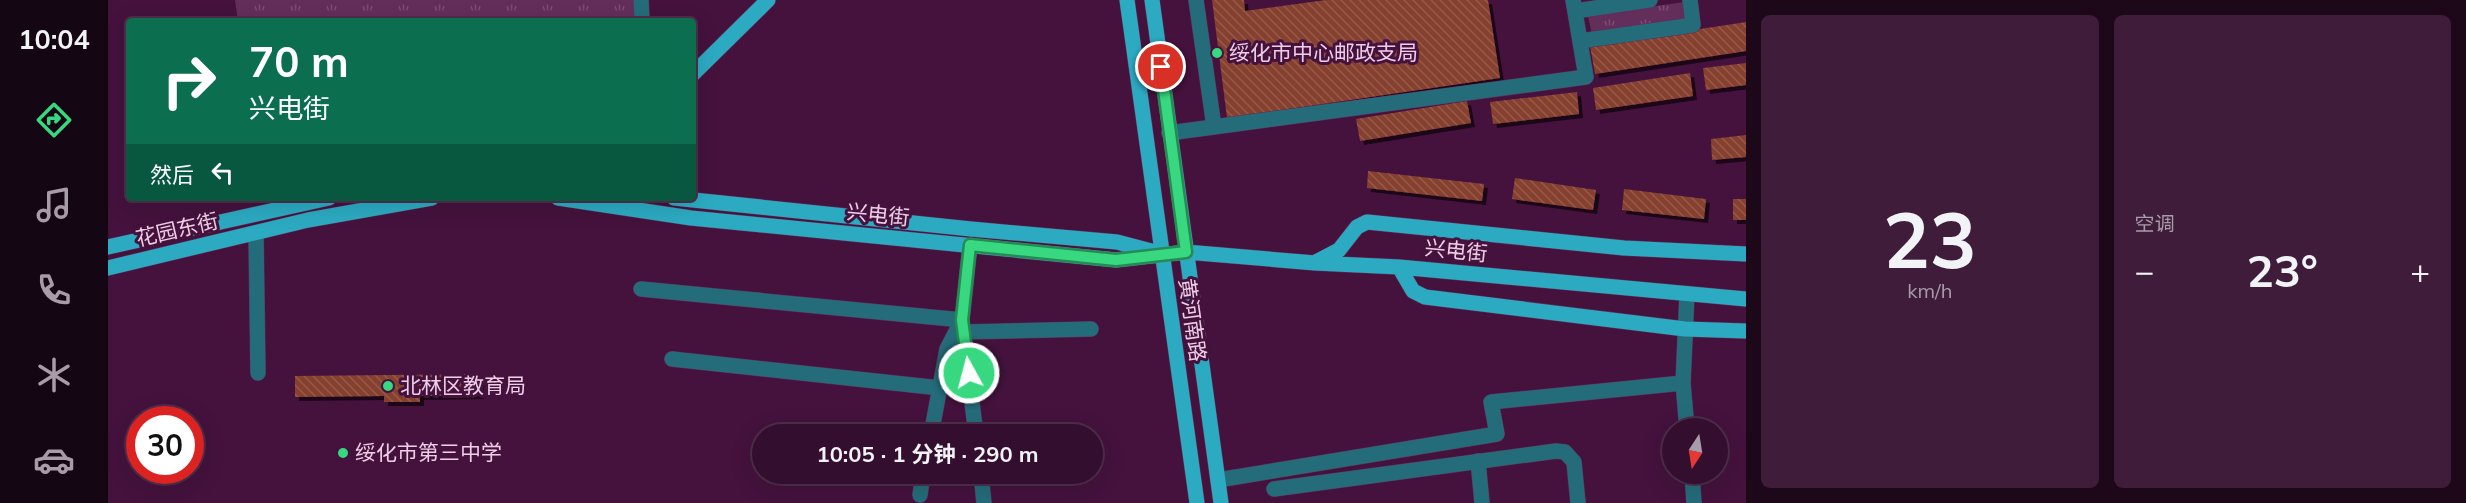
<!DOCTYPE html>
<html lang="zh">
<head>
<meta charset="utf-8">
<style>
  body { margin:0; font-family:Mulish,"Noto Sans SC",sans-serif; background:#3e1c3a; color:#f1f3f6; height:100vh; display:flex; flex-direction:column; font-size:22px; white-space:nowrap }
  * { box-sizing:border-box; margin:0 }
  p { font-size:20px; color:#a99caa }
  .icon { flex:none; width:33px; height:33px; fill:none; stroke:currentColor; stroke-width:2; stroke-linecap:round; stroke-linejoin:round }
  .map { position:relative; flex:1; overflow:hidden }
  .side { display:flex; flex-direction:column; gap:15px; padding:15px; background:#1c0819; width:720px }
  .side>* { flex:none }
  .guide { position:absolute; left:18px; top:18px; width:570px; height:183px; border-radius:6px; box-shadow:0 6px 24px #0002,0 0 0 2px #4e2e4a; background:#0b6e4f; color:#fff; overflow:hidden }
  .needle { width:39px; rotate:192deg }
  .fabs { position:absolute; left:1554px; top:418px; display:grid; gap:12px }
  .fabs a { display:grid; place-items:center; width:66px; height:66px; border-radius:50%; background:#330e2e; box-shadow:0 6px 24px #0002,0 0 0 2px #4e2e4a; font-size:30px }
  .speed { position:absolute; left:18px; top:406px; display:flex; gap:12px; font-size:30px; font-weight:700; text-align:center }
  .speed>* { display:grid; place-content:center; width:78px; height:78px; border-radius:50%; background:#330e2e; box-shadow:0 6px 24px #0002,0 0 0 2px #4e2e4a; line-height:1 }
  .speed .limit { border:9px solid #d22; background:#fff; color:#111 }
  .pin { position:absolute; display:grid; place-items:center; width:51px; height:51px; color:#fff; margin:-26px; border:3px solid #fff; border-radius:50%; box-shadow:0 2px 6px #0007 }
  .me { position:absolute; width:66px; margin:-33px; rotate:353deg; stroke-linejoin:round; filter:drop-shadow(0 0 4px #0008) }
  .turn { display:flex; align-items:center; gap:21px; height:126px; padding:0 24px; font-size:27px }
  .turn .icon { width:78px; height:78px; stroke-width:2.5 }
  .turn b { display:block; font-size:42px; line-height:51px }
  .then { display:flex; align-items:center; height:57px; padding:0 24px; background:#0003; gap:12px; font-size:22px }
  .big { font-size:45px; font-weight:700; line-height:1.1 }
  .side .tile { flex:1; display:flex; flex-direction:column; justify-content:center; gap:9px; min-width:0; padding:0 21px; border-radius:9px; background:#3e1c3a }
  .side .dial { align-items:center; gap:0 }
  .dial b { font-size:78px; line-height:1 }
  .heat { display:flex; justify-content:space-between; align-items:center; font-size:33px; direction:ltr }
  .side .tiles { flex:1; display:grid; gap:15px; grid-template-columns:repeat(2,1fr) }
  .trip { position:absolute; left:644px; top:424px; width:351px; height:60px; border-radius:30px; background:#330e2e; box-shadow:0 6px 24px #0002,0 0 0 2px #4e2e4a; font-weight:700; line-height:60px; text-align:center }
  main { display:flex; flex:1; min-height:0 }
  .menu { display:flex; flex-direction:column; width:108px; justify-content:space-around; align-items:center; background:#140612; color:#a99caa }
  .menu .icon { width:42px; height:42px }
  .menu .active { color:#37d880 }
  .menu b { font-size:27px; color:#f1f3f6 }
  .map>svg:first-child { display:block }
  .grass { fill:url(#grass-tufts) }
  .building { fill:url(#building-back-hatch); filter:url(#shadow) }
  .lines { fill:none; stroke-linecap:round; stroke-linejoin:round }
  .minor-casing { stroke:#5f3058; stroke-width:16 }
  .major-casing { stroke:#5f3058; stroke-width:16 }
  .minor { stroke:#256c7b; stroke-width:15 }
  .major { stroke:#2caac2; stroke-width:15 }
  .route-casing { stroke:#248c53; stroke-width:15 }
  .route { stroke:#37d880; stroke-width:10 }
  .poi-dot { fill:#37d880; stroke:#44123d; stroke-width:2 }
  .labels { text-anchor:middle; stroke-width:6; stroke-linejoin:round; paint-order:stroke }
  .poi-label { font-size:21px; fill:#eecee7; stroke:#44123d; text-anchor:start }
  .street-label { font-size:21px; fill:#eecee7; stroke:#44123d }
</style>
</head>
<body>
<main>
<nav class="menu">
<b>10:04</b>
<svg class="icon active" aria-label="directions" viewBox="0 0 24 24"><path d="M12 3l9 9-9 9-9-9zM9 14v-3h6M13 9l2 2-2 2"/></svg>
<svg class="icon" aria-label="music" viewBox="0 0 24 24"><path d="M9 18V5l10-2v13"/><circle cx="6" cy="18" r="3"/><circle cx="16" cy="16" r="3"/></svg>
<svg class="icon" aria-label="phone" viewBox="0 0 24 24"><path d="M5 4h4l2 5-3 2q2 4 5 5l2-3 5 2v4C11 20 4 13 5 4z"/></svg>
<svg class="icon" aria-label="climate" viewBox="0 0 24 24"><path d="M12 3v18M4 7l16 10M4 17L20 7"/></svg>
<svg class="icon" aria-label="car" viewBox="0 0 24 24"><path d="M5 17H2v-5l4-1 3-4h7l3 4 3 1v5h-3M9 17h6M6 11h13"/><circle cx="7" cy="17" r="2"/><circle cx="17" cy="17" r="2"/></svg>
</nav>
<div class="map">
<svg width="1638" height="503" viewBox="0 0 1638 503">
  <defs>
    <pattern id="grass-tufts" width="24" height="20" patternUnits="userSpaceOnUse" patternTransform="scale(1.5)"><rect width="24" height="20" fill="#642e5b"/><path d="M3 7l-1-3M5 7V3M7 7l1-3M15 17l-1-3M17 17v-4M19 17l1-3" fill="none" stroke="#7a4b73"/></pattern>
    <pattern id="building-back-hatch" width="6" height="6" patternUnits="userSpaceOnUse" patternTransform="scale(1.5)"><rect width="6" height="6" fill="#853f2f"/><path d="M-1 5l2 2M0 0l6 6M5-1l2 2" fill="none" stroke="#975a4d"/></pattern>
    <filter id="shadow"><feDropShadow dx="4" dy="4" stdDeviation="0" flood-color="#0009"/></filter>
  </defs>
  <rect width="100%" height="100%" fill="#44123d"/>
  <path class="grass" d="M127,0H526L527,21H130Z
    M1576,2L1578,21L1484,35L1480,16Z"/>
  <path class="building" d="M1104,0H1136L1137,11L1218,0H1380L1392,78L1119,118Z
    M1638,22V51L1487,74L1482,46Z
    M1638,63V85L1598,90L1595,68Z
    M1582,73L1585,96L1488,110L1485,88Z
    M1469,92L1471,114L1385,124L1382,102Z
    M1359,101L1363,123L1252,141L1248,119Z
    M1638,135V157L1604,160L1603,139Z
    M1260,171L1376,184L1374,201L1259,188Z
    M1407,178L1488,190L1485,210L1404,199Z
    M1516,189L1598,199L1596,219L1514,210Z
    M1625,199H1638V220H1625Z
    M372,374V395L312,396V402H276V396L187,397V376Z"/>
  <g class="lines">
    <defs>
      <path id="minor" d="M533,0L534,21
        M1088,0L1106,127
        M1467,11L1542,0
        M1472,41L1585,25L1582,0
        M1061,133L1478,77L1465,0
        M148,233L150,373
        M862,245L854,320L868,435
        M533,289L854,320L839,349L823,435
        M1579,294L1575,383L1579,429
        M856,332L983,329
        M564,359L832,388
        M1370,461L1374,503
        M873,474L876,503
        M1584,474L1586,503
        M1110,480L1389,434L1383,402L1575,383
        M1166,489L1448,451L1457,452L1466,462L1470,503
        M812,495L815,474"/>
      <path id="major" d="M1019,0L1089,503
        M1044,0L1113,503
        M585,74L660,0
        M450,198L583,218L1008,260L1078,252L1207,263L1291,267L1638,299
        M566,198L863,229L1009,242L1047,252
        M0,247L221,198
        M1208,262L1231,250L1249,227L1259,222L1516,248L1638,254
        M1291,267L1305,291L1317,297L1577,329L1638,331
        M0,268L200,220L324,198"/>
    </defs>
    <use href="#minor" class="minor-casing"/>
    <use href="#major" class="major-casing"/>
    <use href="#minor" class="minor"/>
    <use href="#major" class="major"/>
  </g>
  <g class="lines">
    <defs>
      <path id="route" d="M861,373L854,320L862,245L1008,260L1078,252L1053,67"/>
    </defs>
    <use href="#route" class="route-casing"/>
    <use href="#route" class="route"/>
  </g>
  <g class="poi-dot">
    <circle cx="1109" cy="53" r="6"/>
    <circle cx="280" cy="386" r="6"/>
    <circle cx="235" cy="453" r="6"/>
  </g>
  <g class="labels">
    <g class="poi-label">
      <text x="1121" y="60">绥化市中心邮政支局</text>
      <text x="292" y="393">北林区教育局</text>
      <text x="247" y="460">绥化市第三中学</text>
    </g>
    <g class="street-label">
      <text transform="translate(770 215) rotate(6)" y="7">兴电街</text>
      <text transform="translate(69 230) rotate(-13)" y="7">花园东街</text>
      <text transform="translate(1348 251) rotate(6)" y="7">兴电街</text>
      <text transform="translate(1084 320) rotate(82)" y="7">黄河南路</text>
    </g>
  </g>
</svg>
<div class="fabs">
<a><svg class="needle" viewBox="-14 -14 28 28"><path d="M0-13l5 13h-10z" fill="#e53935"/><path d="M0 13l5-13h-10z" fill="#a99caa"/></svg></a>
</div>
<div class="speed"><div class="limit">30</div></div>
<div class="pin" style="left:1053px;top:67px;background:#d93025"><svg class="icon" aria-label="arrive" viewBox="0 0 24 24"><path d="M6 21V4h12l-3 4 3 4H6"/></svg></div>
<svg class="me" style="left:861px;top:373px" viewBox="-20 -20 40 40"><circle r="17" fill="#37d880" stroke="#fff" stroke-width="3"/><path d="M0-11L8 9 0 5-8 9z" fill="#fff"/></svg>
<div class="trip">10:05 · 1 分钟 · 290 m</div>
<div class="guide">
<div class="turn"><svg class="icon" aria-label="right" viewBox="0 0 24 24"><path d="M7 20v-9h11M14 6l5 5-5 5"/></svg><div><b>70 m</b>兴电街</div></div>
<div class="then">然后<svg class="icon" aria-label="left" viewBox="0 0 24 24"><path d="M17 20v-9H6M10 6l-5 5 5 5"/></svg></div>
</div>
</div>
<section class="side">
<div class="tiles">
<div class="tile dial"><b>23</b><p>km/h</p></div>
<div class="tile"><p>空调</p>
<div class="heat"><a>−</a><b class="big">23°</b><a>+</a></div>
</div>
</div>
</section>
</main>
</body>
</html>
